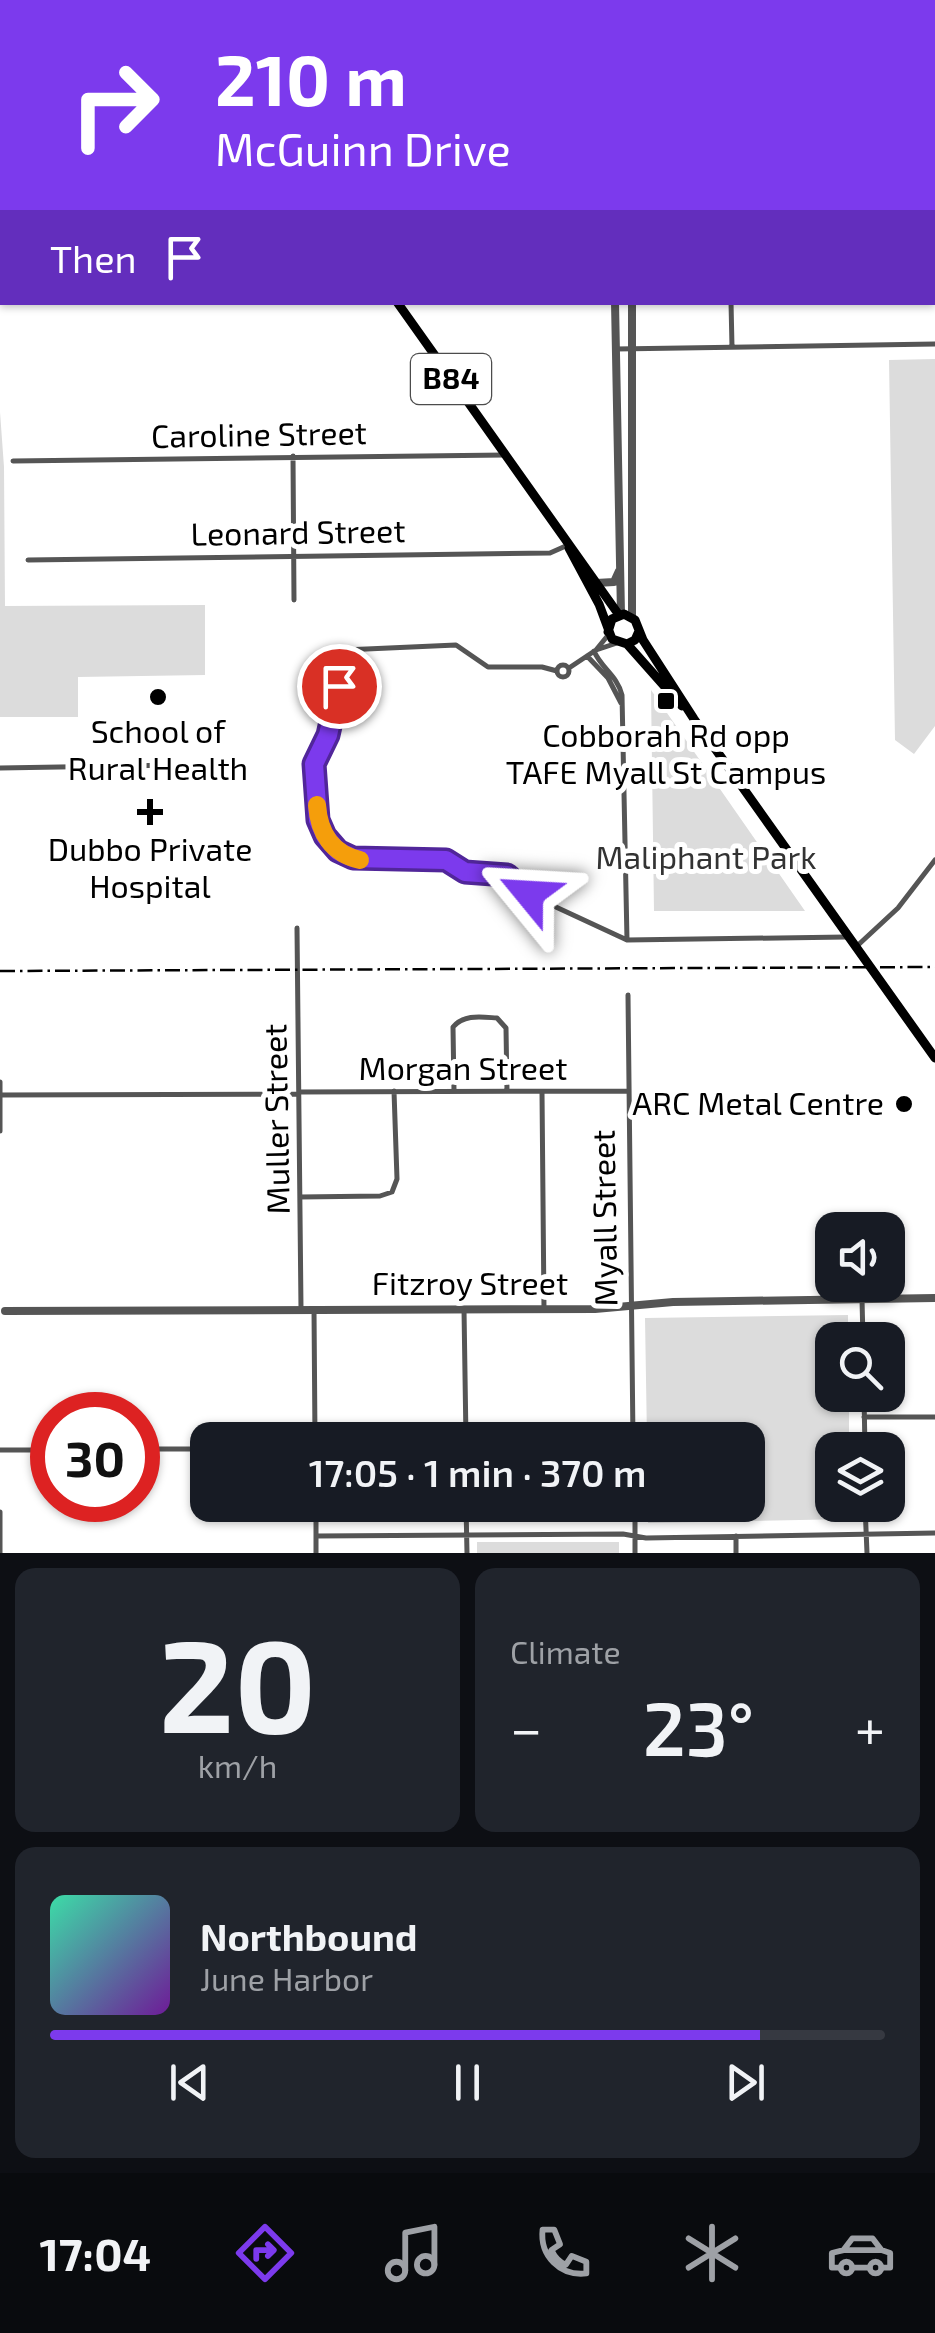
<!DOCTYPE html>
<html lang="en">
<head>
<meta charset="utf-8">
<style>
  body { margin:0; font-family:"Exo 2",sans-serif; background:#20242c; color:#f1f3f6; height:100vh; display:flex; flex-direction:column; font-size:38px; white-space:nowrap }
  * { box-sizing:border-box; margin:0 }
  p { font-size:32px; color:#9ea1a6 }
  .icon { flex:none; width:55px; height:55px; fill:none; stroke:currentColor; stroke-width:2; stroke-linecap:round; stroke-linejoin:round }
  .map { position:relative; height:1553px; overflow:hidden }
  .sheet { display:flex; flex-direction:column; gap:15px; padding:15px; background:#0d0f14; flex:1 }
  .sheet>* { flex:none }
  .guide { position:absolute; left:0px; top:0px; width:935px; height:305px; box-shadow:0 2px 8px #0004; background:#7c3aed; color:#fff; overflow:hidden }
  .buttons { position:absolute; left:815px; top:1212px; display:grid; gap:20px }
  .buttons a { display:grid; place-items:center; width:90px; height:90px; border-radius:20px; background:#171b24; box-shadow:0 2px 8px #0004; font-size:50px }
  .speed { position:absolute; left:30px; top:1392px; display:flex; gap:20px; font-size:50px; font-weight:700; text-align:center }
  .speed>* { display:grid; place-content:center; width:130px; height:130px; border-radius:50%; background:#171b24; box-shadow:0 2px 8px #0004; line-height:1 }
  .speed .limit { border:15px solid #d22; background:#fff; color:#111 }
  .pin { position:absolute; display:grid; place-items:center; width:85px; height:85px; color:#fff; margin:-42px; border:5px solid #fff; border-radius:50%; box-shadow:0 2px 10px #0007 }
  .me { position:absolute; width:110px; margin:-55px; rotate:297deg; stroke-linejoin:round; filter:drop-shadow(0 0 8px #0008) }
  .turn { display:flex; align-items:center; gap:35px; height:210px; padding:0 50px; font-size:45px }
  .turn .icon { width:130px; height:130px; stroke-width:2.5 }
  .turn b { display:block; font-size:70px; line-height:85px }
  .then { display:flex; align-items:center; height:95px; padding:0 50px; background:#0003; gap:20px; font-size:38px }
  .big { font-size:75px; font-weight:600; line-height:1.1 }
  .sheet .widget { flex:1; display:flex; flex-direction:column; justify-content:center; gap:15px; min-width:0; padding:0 35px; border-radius:20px; background:#20242c }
  .sheet .dial { align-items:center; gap:0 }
  .dial b { font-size:130px; line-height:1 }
  .song { display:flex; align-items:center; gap:30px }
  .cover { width:120px; height:120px; border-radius:15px; background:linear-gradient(135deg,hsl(160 70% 55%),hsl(280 70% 35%)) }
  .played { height:10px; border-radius:5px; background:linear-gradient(90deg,#7c3aed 85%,#363941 85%) }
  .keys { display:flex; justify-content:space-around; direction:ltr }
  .heat { display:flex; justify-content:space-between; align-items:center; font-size:55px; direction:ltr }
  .sheet .tiles { flex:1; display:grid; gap:15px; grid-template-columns:1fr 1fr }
  .widget:last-child { grid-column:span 2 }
  .trip { position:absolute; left:190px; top:1422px; width:575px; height:100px; border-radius:20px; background:#171b24; box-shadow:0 2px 8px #0004; font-weight:600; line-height:100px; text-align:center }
  .tabs { display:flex; height:160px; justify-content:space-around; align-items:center; background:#090b0e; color:#9ea1a6 }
  .tabs .icon { width:70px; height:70px }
  .tabs .active { color:#7c3aed }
  .tabs b { font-size:45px; color:#f1f3f6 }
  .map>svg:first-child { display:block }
  .green { fill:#dcdcdc }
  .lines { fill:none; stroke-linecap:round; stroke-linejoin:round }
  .minor { stroke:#555; stroke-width:5 }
  .tertiary { stroke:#555; stroke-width:8 }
  .primary { stroke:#000; stroke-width:9 }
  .rail { stroke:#000; stroke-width:2.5; stroke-dasharray:15 5 2.5 5; stroke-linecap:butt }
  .route-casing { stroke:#51269a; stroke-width:25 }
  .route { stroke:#7c3aed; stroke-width:18 }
  .slow { stroke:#f59e0b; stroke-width:18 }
  .poi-dot { fill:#000; stroke:#fff; stroke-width:4 }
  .labels { text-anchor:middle; stroke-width:10; stroke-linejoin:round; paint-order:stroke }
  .shield { fill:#fff; stroke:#4c4c4c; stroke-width:2.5 }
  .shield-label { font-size:30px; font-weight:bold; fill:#000 }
  .street-label { font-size:32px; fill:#000; stroke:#fff }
  .poi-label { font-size:32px; fill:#000; stroke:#fff }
  .park-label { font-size:32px; fill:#333; stroke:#fff }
</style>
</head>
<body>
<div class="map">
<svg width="935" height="1553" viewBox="0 0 935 1553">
  <rect width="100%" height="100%" fill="#fff"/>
  <path class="green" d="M306,0H603L604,2H306Z
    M935,359V726L914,754L895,740L889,360Z
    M0,412L4,467L5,606L205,605V675L78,677V717H0Z
    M651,690L805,911H654Z
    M848,1315V1340H832V1395H849V1450H832V1505H850V1519L648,1523V1505H748V1440H647L645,1318Z
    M477,1542H619V1553H477Z"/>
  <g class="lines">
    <path class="minor" d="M727,0V2
      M923,0V2
      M0,56H2
      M0,60H2
      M932,242H935
      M731,302L732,347
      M616,349L935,344
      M293,456L294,600
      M13,461L505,455
      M28,560L550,553L568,545
      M596,650L617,643
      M594,651C601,668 617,675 622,695L627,940
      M587,656L608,678L621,703
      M557 671a6 6 0 1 1 12 0a6 6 0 1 1-12 0Z
      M569,668L596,650L609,634
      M557,671L542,667H488L456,645L344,650L328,735L313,765L321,829L330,844L353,858L446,860L465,872L507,875L530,895L627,940L846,937
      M0,768L238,764
      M297,928L301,1309
      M857,946L898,908L935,860
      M628,995L633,1440
      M0,1082V1131
      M454,1091L453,1027C464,1014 481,1017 497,1018L506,1028L507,1091
      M299,1092L628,1091
      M542,1092L544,1309
      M0,1095L299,1094
      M300,1197L380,1196L392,1192L397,1179L394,1091
      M862,1299L863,1340
      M314,1309L315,1440
      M464,1309L466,1440
      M864,1395L865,1450
      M864,1417H935
      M138,1449H208
      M0,1450H52
      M316,1505V1553
      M466,1505L467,1553
      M635,1505V1553
      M865,1505L867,1553
      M0,1512V1553
      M316,1536L623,1534L646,1538L935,1533
      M736,1536V1553"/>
    <path class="tertiary" d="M614,0L615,2
      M623,0L624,2
      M615,302L621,614
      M596,583L614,582L619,571
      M632,617V302
      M5,1311L595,1309L673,1302L935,1298"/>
    <path class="primary" d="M237,0L238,2
      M397,302L619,615
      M569,548L599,604L612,639L627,644L635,640L639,631
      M608,632L612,619L624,614L635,620L643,640L694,719L935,1058
      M627,644L682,706"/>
    <path class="rail" d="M0,971L935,967"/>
  </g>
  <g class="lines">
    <defs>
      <path id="route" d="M339,686L328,735L314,764L318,820L325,836L338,851L353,858L446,860L465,872L507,875L529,894"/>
    </defs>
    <use href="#route" class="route-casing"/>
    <use href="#route" class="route"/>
    <path class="slow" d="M317,805C319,833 332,854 360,860"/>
  </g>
  <g class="poi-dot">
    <circle cx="158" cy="697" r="10"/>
    <rect x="656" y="691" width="20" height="20" rx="5"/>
    <path d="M145 797h10v10h10v10h-10v10h-10v-10h-10v-10h10z"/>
    <circle cx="904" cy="1104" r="10"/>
  </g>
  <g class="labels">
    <rect class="shield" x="411" y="354" width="80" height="50" rx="8"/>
    <g class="shield-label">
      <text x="451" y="389">B84</text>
    </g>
    <g class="street-label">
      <text transform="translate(259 435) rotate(-1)" y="11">Caroline Street</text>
      <text transform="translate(298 533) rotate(-1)" y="11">Leonard Street</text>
      <text x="463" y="1080">Morgan Street</text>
      <text transform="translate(277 1119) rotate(-91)" y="11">Muller Street</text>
      <text transform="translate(605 1218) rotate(-91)" y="11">Myall Street</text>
      <text x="470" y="1295">Fitzroy Street</text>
    </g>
    <g class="poi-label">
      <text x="158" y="743">School of<tspan x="158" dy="37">Rural Health</tspan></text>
      <text x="666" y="747">Cobborah Rd opp<tspan x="666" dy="37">TAFE Myall St Campus</tspan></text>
      <text x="150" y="861">Dubbo Private<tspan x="150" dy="37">Hospital</tspan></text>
      <text x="884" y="1115" text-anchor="end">ARC Metal Centre</text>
    </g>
    <g class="park-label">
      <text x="706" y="869">Maliphant Park</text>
    </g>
  </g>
</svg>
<div class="buttons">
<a><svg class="icon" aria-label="sound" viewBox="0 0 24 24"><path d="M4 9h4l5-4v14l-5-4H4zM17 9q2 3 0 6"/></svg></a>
<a><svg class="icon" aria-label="search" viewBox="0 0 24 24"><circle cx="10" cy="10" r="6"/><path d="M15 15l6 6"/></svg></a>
<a><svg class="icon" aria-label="layers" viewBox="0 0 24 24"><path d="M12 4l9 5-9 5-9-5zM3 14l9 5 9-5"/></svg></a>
</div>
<div class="speed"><div class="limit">30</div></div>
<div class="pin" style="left:339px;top:686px;background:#d93025"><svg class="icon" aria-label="arrive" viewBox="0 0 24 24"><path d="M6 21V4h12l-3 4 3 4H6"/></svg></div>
<svg class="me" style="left:529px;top:894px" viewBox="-20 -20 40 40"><path d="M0-17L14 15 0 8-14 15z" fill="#7c3aed" stroke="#fff" stroke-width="4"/></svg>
<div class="trip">17:05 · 1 min · 370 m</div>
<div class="guide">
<div class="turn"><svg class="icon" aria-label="right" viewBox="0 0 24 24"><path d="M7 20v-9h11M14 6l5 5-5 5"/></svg><div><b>210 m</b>McGuinn Drive</div></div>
<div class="then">Then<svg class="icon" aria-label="arrive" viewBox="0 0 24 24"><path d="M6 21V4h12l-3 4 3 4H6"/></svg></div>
</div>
</div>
<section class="sheet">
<div class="tiles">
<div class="widget dial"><b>20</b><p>km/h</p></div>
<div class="widget"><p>Climate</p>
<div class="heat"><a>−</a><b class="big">23°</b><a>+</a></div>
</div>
<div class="widget">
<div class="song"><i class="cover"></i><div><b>Northbound</b><p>June Harbor</p></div></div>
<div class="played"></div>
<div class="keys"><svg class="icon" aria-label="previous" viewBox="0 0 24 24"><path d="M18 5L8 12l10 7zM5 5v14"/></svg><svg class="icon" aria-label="pause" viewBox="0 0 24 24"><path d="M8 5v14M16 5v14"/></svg><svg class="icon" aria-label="next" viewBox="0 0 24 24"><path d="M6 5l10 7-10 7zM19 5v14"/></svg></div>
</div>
</div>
</section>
<nav class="tabs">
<b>17:04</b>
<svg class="icon active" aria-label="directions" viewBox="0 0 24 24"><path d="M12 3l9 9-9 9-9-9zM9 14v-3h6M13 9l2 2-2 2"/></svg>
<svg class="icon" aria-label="music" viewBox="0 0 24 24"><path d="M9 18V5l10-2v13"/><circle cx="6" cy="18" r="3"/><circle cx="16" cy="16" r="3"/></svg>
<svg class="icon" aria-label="phone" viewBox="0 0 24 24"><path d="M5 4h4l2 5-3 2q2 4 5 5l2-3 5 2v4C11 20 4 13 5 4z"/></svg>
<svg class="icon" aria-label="climate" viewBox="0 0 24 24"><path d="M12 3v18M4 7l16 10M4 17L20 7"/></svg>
<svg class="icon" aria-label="car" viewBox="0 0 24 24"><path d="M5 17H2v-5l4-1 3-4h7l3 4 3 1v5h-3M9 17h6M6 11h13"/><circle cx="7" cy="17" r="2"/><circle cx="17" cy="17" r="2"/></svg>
</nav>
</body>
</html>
